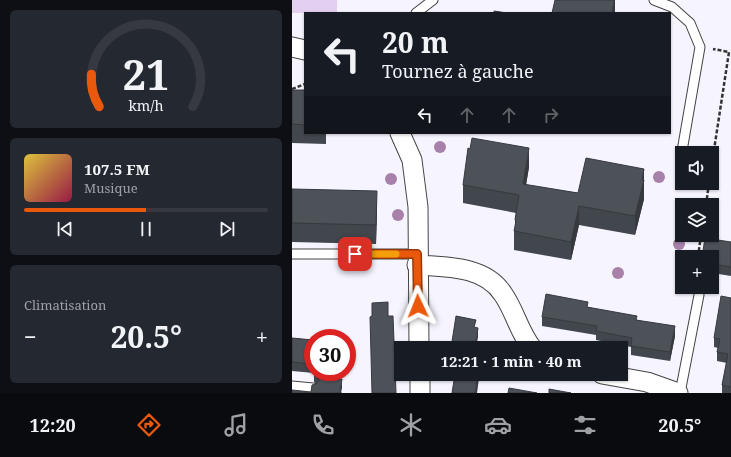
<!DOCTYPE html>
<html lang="fr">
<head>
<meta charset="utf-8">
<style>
  body { margin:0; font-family:"Noto Serif",serif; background:#242831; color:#f1f3f6; height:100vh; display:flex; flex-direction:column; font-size:15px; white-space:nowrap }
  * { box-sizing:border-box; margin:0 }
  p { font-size:13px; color:#9ea1a6 }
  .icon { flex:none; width:22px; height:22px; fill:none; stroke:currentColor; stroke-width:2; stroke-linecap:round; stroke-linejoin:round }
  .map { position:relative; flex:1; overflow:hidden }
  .panel { display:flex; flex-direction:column; gap:10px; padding:10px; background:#0d0f14; width:292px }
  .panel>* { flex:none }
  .guide { position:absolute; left:12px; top:12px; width:367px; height:122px; border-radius:0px; box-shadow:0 1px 3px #0004; background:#171b24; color:#f1f3f6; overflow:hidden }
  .buttons { position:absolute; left:383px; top:146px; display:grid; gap:8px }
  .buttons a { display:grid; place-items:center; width:44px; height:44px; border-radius:0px; background:#171b24; box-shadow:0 1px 3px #0004; font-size:20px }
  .speed { position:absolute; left:12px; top:329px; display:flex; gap:8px; font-size:20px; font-weight:700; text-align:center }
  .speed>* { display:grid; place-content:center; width:52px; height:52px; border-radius:50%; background:#171b24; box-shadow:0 1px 3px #0004; line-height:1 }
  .speed .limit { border:6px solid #d22; background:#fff; color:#111 }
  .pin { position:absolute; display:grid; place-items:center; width:34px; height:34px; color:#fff; margin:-17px; border-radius:8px; box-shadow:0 2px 6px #0006 }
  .me { position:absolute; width:44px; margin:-22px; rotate:358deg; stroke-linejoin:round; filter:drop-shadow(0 0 3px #0008) }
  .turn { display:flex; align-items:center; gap:14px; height:84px; padding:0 12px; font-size:18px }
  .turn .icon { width:52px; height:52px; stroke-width:2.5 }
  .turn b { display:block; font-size:28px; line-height:34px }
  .lanes { display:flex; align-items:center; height:38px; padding:0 12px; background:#0003; justify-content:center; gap:20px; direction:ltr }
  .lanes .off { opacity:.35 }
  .big { font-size:30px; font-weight:700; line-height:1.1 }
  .panel .widget { flex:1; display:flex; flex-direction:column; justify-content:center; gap:6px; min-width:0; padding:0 14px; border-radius:6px; background:#242831 }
  .panel .dial { align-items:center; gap:0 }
  .dial svg { height:104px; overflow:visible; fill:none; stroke:#363941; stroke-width:7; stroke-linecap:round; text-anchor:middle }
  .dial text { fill:#f1f3f6; stroke:none }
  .song { display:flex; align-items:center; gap:12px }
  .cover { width:48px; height:48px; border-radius:6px; background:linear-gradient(135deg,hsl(50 70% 55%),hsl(340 70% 35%)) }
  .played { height:4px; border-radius:2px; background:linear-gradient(90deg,#ea580c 50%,#363941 50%) }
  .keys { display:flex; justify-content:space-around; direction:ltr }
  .heat { display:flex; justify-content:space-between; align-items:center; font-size:22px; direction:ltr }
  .trip { position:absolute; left:102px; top:341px; width:234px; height:40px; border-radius:0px; background:#171b24; box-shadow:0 1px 3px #0004; font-weight:700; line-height:40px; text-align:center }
  .dock { display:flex; height:64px; justify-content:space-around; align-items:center; background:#090b0e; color:#9ea1a6 }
  .dock .icon { width:28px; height:28px }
  .dock .on { color:#ea580c }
  .dock b { font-size:18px; color:#f1f3f6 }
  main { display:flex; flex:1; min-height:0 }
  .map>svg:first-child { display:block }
  .pitch { fill:#e3d0f1 }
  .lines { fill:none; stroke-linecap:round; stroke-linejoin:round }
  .lane-casing { stroke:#444; stroke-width:11 }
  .street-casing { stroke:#444; stroke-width:21 }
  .path { stroke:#333; stroke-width:2.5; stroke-dasharray:4 2; stroke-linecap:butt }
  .lane { stroke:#fff; stroke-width:9 }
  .street { stroke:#fff; stroke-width:19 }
  .tree { fill:#a881ab }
  .wall { fill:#42474d }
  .shaded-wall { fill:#36393e }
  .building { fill:#4d5259; stroke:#36393e }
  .route-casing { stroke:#983908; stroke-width:10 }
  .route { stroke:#ea580c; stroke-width:7 }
  .slow { stroke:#f59e0b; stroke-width:7 }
</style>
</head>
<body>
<main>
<section class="panel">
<div class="widget dial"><svg viewBox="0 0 100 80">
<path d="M14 69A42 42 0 1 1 86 69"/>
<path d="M14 69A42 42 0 0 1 8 44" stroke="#ea580c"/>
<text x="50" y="56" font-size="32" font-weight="700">21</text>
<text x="50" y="72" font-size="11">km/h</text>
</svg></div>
<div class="widget">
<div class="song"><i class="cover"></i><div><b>107.5 FM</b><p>Musique</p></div></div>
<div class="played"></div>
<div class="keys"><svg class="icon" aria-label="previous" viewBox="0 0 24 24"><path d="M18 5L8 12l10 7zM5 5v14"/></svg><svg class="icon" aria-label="pause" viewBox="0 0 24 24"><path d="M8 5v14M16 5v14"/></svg><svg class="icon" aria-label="next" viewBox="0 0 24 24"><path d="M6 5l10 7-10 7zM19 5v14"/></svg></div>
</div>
<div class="widget"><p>Climatisation</p>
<div class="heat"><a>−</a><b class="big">20.5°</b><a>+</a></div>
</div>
</section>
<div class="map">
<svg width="439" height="393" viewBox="0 0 439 393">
  <rect width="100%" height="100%" fill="#f6f5ff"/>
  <path class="pitch" d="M0,0H45V13H0Z"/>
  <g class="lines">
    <defs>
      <path id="lane" d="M362,0L380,7L398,23L408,47L390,151
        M124,13L141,0
        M0,254H125
        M0,386L21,388
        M388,393L407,295"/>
      <path id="street" d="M0,47L13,50
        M108,133L120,160L126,207L127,348
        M125,265C155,267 193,266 211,294C223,311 227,332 240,348
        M128,374V393
        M310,374L355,382L386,393"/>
    </defs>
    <use href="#lane" class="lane-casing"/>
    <use href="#street" class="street-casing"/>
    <path class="path" d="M0,89L13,84
      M420,163L437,52L421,49
      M414,205L417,183
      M406,257L409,235"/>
    <use href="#lane" class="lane"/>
    <use href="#street" class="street"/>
  </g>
  <g class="tree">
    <circle cx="148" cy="147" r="6"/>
    <circle cx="367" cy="177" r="6"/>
    <circle cx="99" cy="179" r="6"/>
    <circle cx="106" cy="215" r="6"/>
    <circle cx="387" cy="244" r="6"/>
    <circle cx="326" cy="273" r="6"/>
  </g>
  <path class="wall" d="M0,90H13V133H34V144L0,143Z
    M237,167L234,185L286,193L352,169V199L343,235L287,225L279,260L222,250V231L223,228V220L224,213L171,203V185Z
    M0,189L85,209L84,244L0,242Z
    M439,242V276L420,273V257Z
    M439,298V393H430V385L435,363L425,361V352L426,348L422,347V338Z
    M296,307L345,320L383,336L378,361L339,355V347L304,340V335L250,326V317Z
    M0,338L21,340V372H43L42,379L50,388L19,392L24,384L22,382V373L0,371Z"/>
  <path class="shaded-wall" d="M322,0H323V13H320Z
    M237,148V167L231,203V184Z
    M352,169V199L343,235V216Z
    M85,191V209L84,244V225Z
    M287,206V225L279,260V242Z
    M383,326V336L378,361V352Z
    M186,328V337L184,348H183Z
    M42,372H43L41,388V379Z
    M186,374H187V378L185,393H183Z
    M50,379V388L49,393H48Z"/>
  <path class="building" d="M263,0H322L320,13H260Z
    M202,11L215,13H202Z
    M0,90H13V125L0,124Z
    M180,138L237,148L231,184L286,193L294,158L352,169L350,180H352L343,216L287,206L279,242L222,231L224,221L223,220L227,195L171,185L176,148L178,149Z
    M0,189L85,191L84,225L0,223Z
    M413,238L439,242V267L420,264V257H410Z
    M254,294L296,302L295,307L345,316L344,320L383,326L378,352L339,346L340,338L304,331L305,326L250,317Z
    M429,296L439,298V387L430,385L436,354L425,352L428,339L422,338Z
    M96,302V316H101L104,393H80L78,317L80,316V303Z
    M164,316L184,320L182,327L186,328L183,348H159Z
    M0,338L21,340V364L0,362Z
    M22,372H42L41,379H50L48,392H49V393H0V390L19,392L20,385L24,384L27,380L26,376L22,373Z
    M163,374H186L183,393H160Z
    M217,388L245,393H216Z
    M257,389L279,393H257Z"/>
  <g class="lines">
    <defs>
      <path id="route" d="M63,254H125L126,306"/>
    </defs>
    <use href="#route" class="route-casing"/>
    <use href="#route" class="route"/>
    <path class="slow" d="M81,254H104"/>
  </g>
</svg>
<div class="buttons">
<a><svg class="icon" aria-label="sound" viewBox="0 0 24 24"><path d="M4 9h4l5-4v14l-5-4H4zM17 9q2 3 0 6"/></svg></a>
<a><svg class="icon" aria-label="layers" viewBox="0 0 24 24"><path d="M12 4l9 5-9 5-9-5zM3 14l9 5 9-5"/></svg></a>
<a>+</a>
</div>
<div class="speed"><div class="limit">30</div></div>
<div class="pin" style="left:63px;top:254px;background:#d93025"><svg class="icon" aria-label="arrive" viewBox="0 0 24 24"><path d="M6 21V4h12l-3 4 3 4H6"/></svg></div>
<svg class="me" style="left:126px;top:306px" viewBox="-20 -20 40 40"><path d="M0-17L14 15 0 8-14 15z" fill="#ea580c" stroke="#fff" stroke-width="4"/></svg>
<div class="trip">12:21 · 1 min · 40 m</div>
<div class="guide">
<div class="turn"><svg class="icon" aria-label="left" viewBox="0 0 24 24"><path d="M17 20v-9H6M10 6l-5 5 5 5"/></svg><div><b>20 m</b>Tournez à gauche</div></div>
<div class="lanes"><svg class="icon" aria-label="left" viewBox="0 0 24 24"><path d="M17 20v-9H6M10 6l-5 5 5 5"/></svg><svg class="icon off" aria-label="ahead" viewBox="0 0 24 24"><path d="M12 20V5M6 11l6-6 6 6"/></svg><svg class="icon off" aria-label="ahead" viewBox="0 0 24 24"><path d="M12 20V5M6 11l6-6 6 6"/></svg><svg class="icon off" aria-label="right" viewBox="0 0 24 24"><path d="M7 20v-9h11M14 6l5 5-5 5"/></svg></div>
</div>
</div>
</main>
<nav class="dock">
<b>12:20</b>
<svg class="icon on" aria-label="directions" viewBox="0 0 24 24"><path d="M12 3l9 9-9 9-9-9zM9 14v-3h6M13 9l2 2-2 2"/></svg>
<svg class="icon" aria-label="music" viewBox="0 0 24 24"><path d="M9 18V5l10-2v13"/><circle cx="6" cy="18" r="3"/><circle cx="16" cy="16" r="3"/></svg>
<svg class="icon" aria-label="phone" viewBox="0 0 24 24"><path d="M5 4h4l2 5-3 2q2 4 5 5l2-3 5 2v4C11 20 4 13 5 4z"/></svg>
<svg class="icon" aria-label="climate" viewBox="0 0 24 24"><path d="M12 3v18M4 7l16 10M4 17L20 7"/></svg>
<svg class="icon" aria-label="car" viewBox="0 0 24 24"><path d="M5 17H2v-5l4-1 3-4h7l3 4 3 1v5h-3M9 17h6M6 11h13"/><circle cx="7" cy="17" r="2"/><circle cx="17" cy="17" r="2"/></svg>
<svg class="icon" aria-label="filters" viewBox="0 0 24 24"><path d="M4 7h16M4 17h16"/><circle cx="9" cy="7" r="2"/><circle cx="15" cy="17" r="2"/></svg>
<b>20.5°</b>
</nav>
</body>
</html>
